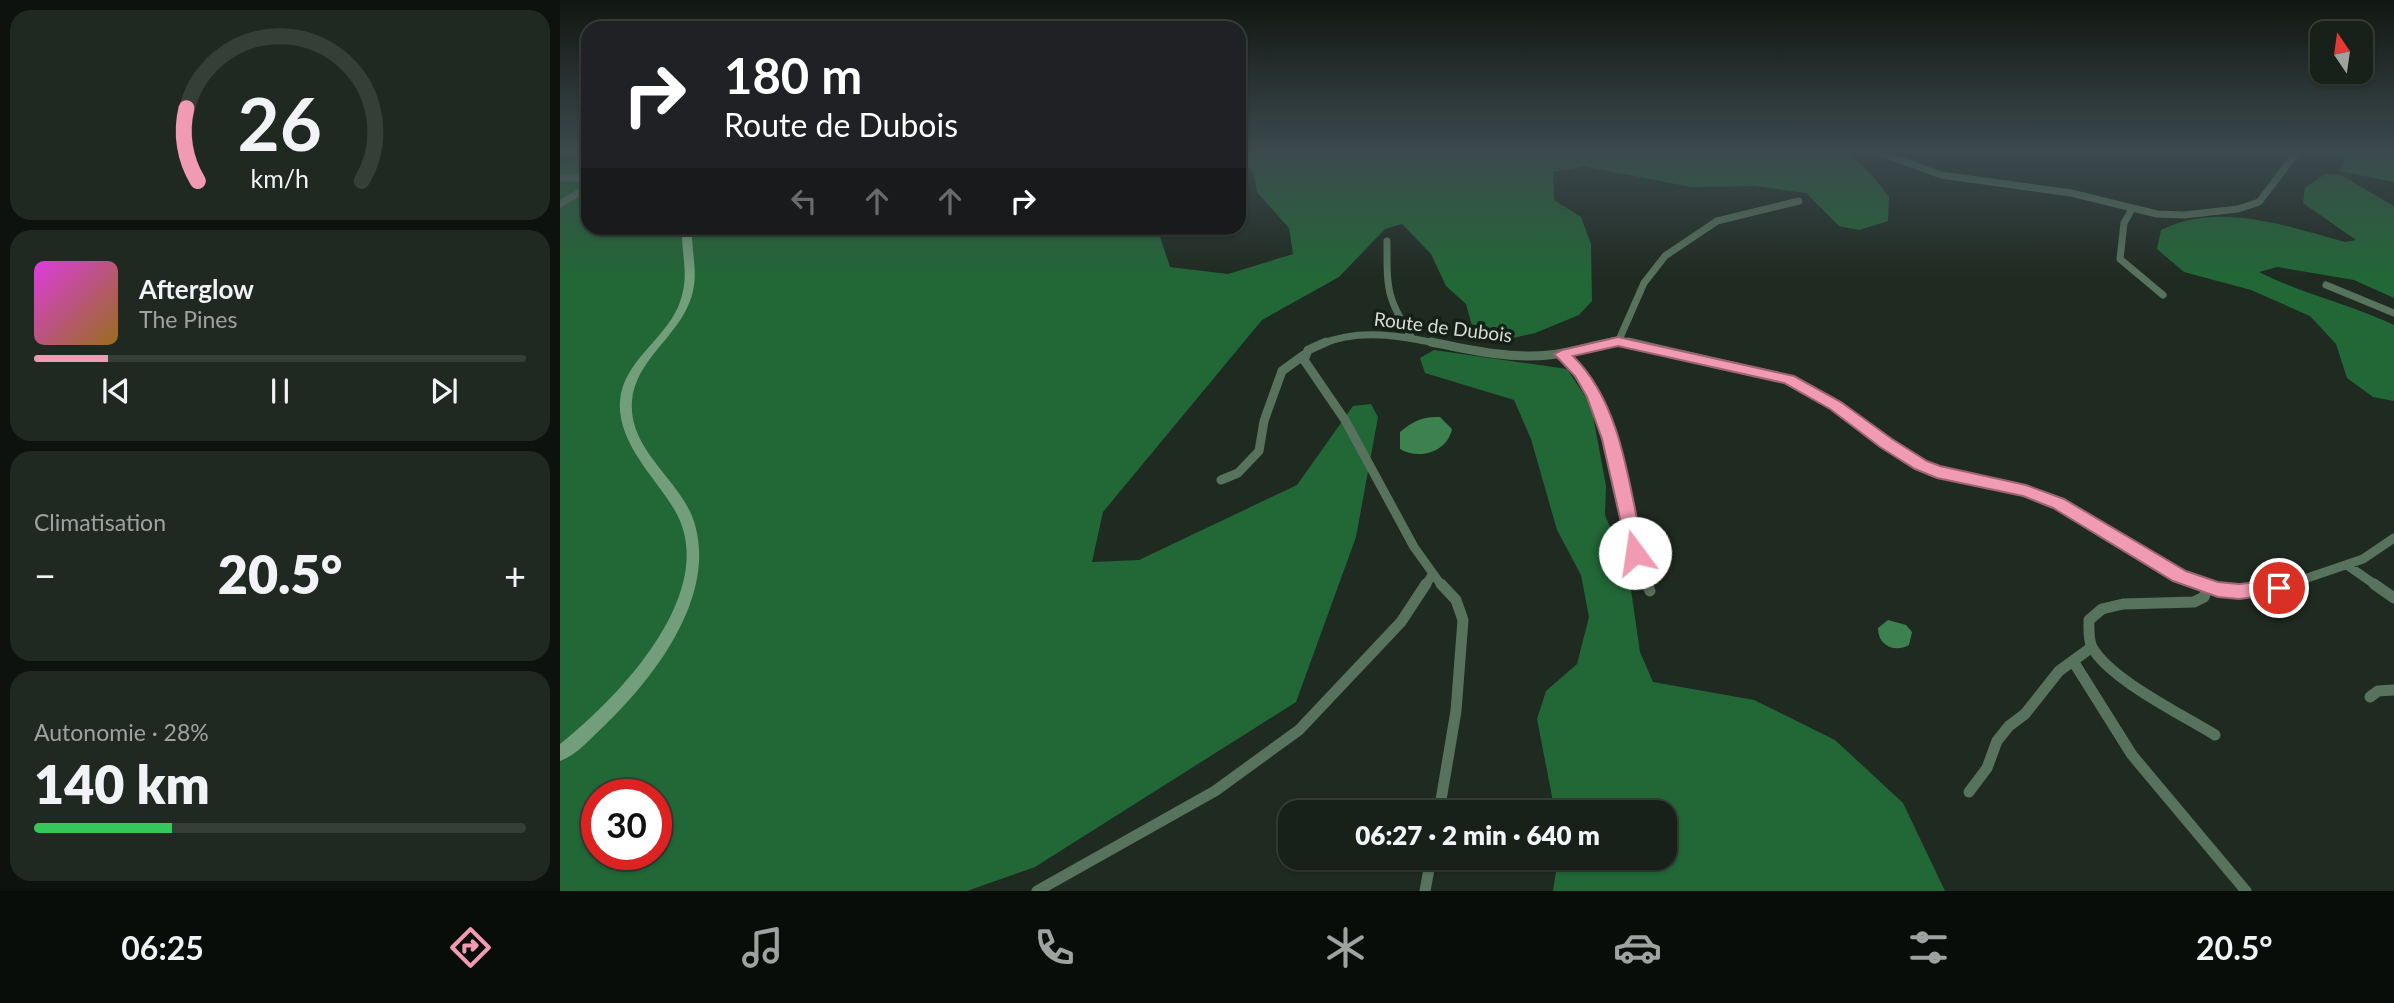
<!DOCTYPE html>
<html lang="fr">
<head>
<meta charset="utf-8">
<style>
  body { margin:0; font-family:Lato,sans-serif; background:#202822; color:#f1f3f6; height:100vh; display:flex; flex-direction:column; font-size:26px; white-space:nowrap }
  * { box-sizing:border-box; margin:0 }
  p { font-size:23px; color:#9ea3a2 }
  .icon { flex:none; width:38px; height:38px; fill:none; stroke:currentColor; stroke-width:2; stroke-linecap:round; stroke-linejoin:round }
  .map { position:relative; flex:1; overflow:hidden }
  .sheet { display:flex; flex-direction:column; gap:10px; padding:10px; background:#0d120e; width:560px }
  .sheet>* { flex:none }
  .banner { position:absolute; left:21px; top:21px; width:665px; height:214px; border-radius:21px; box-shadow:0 2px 5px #0004,0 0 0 2px #363e38; background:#202124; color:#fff; overflow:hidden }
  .needle { width:46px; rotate:347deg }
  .fabs { position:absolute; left:1750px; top:21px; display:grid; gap:14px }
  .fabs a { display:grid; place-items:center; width:63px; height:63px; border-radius:14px; background:#172019; box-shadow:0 2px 5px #0004,0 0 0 2px #363e38; font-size:35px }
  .speed { position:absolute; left:21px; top:779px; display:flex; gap:14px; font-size:35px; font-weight:700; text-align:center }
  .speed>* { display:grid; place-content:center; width:91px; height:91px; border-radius:50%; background:#172019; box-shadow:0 2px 5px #0004,0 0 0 2px #363e38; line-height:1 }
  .speed .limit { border:10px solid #d22; background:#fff; color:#111 }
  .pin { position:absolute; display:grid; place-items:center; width:60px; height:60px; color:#fff; margin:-30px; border:4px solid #fff; border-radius:50%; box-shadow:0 2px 7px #0007 }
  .me { position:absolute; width:77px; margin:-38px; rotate:346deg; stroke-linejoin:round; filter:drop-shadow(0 0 5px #0008) }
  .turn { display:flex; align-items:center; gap:24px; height:147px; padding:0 28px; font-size:32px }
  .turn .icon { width:91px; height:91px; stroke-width:2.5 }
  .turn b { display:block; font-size:49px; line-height:60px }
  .lanes { display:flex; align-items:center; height:66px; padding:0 28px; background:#0003; justify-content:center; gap:35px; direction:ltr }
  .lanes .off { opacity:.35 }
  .big { font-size:52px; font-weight:800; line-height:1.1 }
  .sheet .tile { flex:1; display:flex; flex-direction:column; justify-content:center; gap:10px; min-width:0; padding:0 24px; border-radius:21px; background:#202822 }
  .sheet .dial { align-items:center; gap:0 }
  .dial svg { height:182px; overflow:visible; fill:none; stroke:#363e38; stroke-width:7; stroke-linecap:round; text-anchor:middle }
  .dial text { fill:#f1f3f6; stroke:none }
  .song { display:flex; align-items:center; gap:21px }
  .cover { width:84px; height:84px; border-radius:10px; background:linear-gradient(135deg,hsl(300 70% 55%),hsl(40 70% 35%)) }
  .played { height:7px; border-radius:4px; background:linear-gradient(90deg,#f19ab3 15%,#363e38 15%) }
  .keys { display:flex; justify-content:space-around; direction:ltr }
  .heat { display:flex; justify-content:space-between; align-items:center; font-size:38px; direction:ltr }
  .charge { height:10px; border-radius:5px; background:linear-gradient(90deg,#34c759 28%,#363e38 0) }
  .trip { position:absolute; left:718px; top:800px; width:399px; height:70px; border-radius:21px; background:#172019; box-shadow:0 2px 5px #0004,0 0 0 2px #363e38; font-weight:800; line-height:70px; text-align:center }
  .menu { display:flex; height:112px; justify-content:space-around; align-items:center; background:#090d0a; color:#9ea3a2 }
  .menu .icon { width:49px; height:49px }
  .menu .active { color:#f19ab3 }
  .menu b { font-size:32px; color:#f1f3f6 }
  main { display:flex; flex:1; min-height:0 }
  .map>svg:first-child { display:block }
  .forest { fill:#226736; fill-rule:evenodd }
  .water { fill:#3d814e }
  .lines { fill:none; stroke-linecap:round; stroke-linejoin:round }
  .street-far2 { stroke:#58735d; stroke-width:7 }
  .street-far1 { stroke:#58735d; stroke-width:9 }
  .street { stroke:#58735d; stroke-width:11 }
  .secondary { fill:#739e7b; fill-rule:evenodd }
  .route { fill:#f19ab3; stroke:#9d6474; stroke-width:2 }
  .labels { text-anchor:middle; stroke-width:7; stroke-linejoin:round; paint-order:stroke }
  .street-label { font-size:19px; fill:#d6ddd7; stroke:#152017 }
</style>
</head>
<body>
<main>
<section class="sheet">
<div class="tile dial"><svg viewBox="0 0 100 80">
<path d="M14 69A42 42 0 1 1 86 69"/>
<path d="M14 69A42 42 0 0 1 9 37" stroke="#f19ab3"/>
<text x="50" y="56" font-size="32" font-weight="700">26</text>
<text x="50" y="72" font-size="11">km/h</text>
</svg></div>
<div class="tile">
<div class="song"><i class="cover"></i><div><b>Afterglow</b><p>The Pines</p></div></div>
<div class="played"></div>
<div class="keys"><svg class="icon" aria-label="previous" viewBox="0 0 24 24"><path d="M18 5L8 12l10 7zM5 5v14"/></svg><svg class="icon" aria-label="pause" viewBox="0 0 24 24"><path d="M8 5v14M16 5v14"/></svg><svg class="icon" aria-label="next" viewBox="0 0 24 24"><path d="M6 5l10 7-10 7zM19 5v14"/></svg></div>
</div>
<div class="tile"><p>Climatisation</p>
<div class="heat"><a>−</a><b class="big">20.5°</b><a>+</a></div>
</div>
<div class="tile"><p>Autonomie · 28%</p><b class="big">140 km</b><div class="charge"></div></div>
</section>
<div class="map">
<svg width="1834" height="891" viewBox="0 0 1834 891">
  <rect width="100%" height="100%" fill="#1f2a21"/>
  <path class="forest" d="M679,152H1286L1312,175L1329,197L1328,221L1299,230L1279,226L1246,193L1195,186L1131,187L1024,166L993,172L994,200L1021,217L1031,244L1032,301L1019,315L975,333L935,342L914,333L906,304L886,286L871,254L842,224L825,229L779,277L702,320L543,512L532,562L579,560L737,485L793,406L811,404L818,417L796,537L736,702L475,867L407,891H0V164L28,157V228H597L610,267L668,274L733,254L729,228L697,192L693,171L679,162ZM37,794H96V854H37Z
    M1788,152H1834V182L1779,171Z
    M1765,174H1779L1834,206V298L1794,280L1717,267L1699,272C1742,294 1790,304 1834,325V401L1813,397L1787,378L1776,344L1750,316L1691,290L1624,272L1597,249L1601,230C1658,201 1727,226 1785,242L1796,240L1743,203L1745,188Z
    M874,350L1007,369L1031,405L1046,486L1045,515L1068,569L1080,652L1093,682L1194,700L1275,740L1343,803L1385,891H993L998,858H1104V812H995L977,719L986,691L1017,664L1029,617L1021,575L997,530L971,439L954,400L865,373L860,358Z"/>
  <path class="water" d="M880,417L892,429C887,453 858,460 840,449V432C853,421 863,416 880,417Z
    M1328,620L1346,625L1352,632L1349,645C1335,653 1318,646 1318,628Z"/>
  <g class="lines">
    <path class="street-far2" d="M1319,152L1381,175L1511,193L1597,214L1624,215L1678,209L1699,202L1737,152
      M0,178H28
      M0,204L28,187
      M1572,209L1564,223L1560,259L1603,295
      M827,241C827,289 826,297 852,338
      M1766,285L1834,313
      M1058,342L1084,283L1105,256L1157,221L1239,201
      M762,344C799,328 842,336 880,344
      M1042,344L1057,342L1080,344"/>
    <path class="street-far1" d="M766,342L748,350L744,360L785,420L854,547L882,586
      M871,342C910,350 949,359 989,355C1011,353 1032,345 1053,342
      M1068,342L1228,379L1263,397L1360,464L1385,473L1454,487L1495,502L1597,563L1651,586
      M1002,354C1061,420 1057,506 1088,586
      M661,480L678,473L699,451L704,421L722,371L744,355
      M1787,565L1817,586
      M865,586L872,575
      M1724,586L1803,559L1834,538"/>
    <path class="street" d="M1087,584L1090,591
      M1645,584C1674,592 1703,590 1733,584
      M1814,584L1834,598
      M1648,586L1644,597L1634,602L1563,604L1542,609L1529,620C1529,629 1528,639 1532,647C1549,679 1623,715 1655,735
      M1513,661L1572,755L1686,891
      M1810,697L1818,691L1834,690
      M1409,792L1427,768L1437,741L1449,726L1465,714L1499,671L1532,647
      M879,812L896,711L903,620L896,600L881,584
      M477,891L655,791L739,730L841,622L866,584
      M865,891L871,858"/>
    <path class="secondary" d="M122,228H132C131,255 140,274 130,301C117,337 75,361 72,401C68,448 116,477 132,516C161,591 96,676 45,725C32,737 17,755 0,761V744C58,698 163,590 114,509C94,476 57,442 60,401C63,362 103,341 118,307C131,275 121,259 122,228Z"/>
  </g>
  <linearGradient id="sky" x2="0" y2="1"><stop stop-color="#111712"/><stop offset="0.55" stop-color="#3c4a4e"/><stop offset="1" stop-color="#3c4a4e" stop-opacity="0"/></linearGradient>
  <rect width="1834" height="277" fill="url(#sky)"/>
  <path class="route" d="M1058,337L1234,376L1281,402L1332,439L1367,461L1380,466L1466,485L1504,499L1626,571L1658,582L1679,584L1719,580L1726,583L1728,588L1726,593L1679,599L1658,597L1613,581L1493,508L1463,496L1377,478L1355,469L1320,447L1270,409L1224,383L1058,346L1013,356C1063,405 1069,488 1084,553L1081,558H1069L1042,439L1027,397L1015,376L994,354L1002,350Z"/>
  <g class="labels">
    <g class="street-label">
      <text transform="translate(883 327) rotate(7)" y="7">Route de Dubois</text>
    </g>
  </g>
</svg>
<div class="fabs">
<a><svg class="needle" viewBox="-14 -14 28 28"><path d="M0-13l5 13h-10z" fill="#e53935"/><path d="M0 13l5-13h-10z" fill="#9ea3a2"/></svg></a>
</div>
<div class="speed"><div class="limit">30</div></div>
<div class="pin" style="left:1719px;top:588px;background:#d93025"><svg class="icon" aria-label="arrive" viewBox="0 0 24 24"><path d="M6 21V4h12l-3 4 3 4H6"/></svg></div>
<svg class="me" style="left:1075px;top:553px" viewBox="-20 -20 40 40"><circle r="19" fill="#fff"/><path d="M0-13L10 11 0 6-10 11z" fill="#f19ab3"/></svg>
<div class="trip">06:27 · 2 min · 640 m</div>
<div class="banner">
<div class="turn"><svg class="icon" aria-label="right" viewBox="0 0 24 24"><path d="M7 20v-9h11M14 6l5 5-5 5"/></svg><div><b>180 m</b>Route de Dubois</div></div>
<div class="lanes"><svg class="icon off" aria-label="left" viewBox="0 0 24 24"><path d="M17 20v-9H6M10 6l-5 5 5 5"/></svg><svg class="icon off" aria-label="ahead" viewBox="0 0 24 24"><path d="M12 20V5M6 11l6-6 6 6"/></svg><svg class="icon off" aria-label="ahead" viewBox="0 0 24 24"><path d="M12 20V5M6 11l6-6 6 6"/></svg><svg class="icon" aria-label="right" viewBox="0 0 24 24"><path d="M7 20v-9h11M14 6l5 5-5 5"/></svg></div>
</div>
</div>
</main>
<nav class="menu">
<b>06:25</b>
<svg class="icon active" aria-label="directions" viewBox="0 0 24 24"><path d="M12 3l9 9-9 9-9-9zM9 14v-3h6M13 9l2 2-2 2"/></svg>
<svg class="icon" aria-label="music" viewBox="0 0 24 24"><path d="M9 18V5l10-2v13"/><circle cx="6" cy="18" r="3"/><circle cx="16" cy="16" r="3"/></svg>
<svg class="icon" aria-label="phone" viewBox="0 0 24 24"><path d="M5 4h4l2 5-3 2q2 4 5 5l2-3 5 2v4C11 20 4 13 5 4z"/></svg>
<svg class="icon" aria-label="climate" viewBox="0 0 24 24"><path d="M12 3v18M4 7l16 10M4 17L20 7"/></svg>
<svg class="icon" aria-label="car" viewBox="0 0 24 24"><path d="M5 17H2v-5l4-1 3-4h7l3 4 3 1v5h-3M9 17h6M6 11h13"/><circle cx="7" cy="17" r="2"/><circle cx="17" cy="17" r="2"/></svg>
<svg class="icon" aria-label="filters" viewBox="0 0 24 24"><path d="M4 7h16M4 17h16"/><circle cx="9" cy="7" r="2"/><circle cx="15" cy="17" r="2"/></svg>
<b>20.5°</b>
</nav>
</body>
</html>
